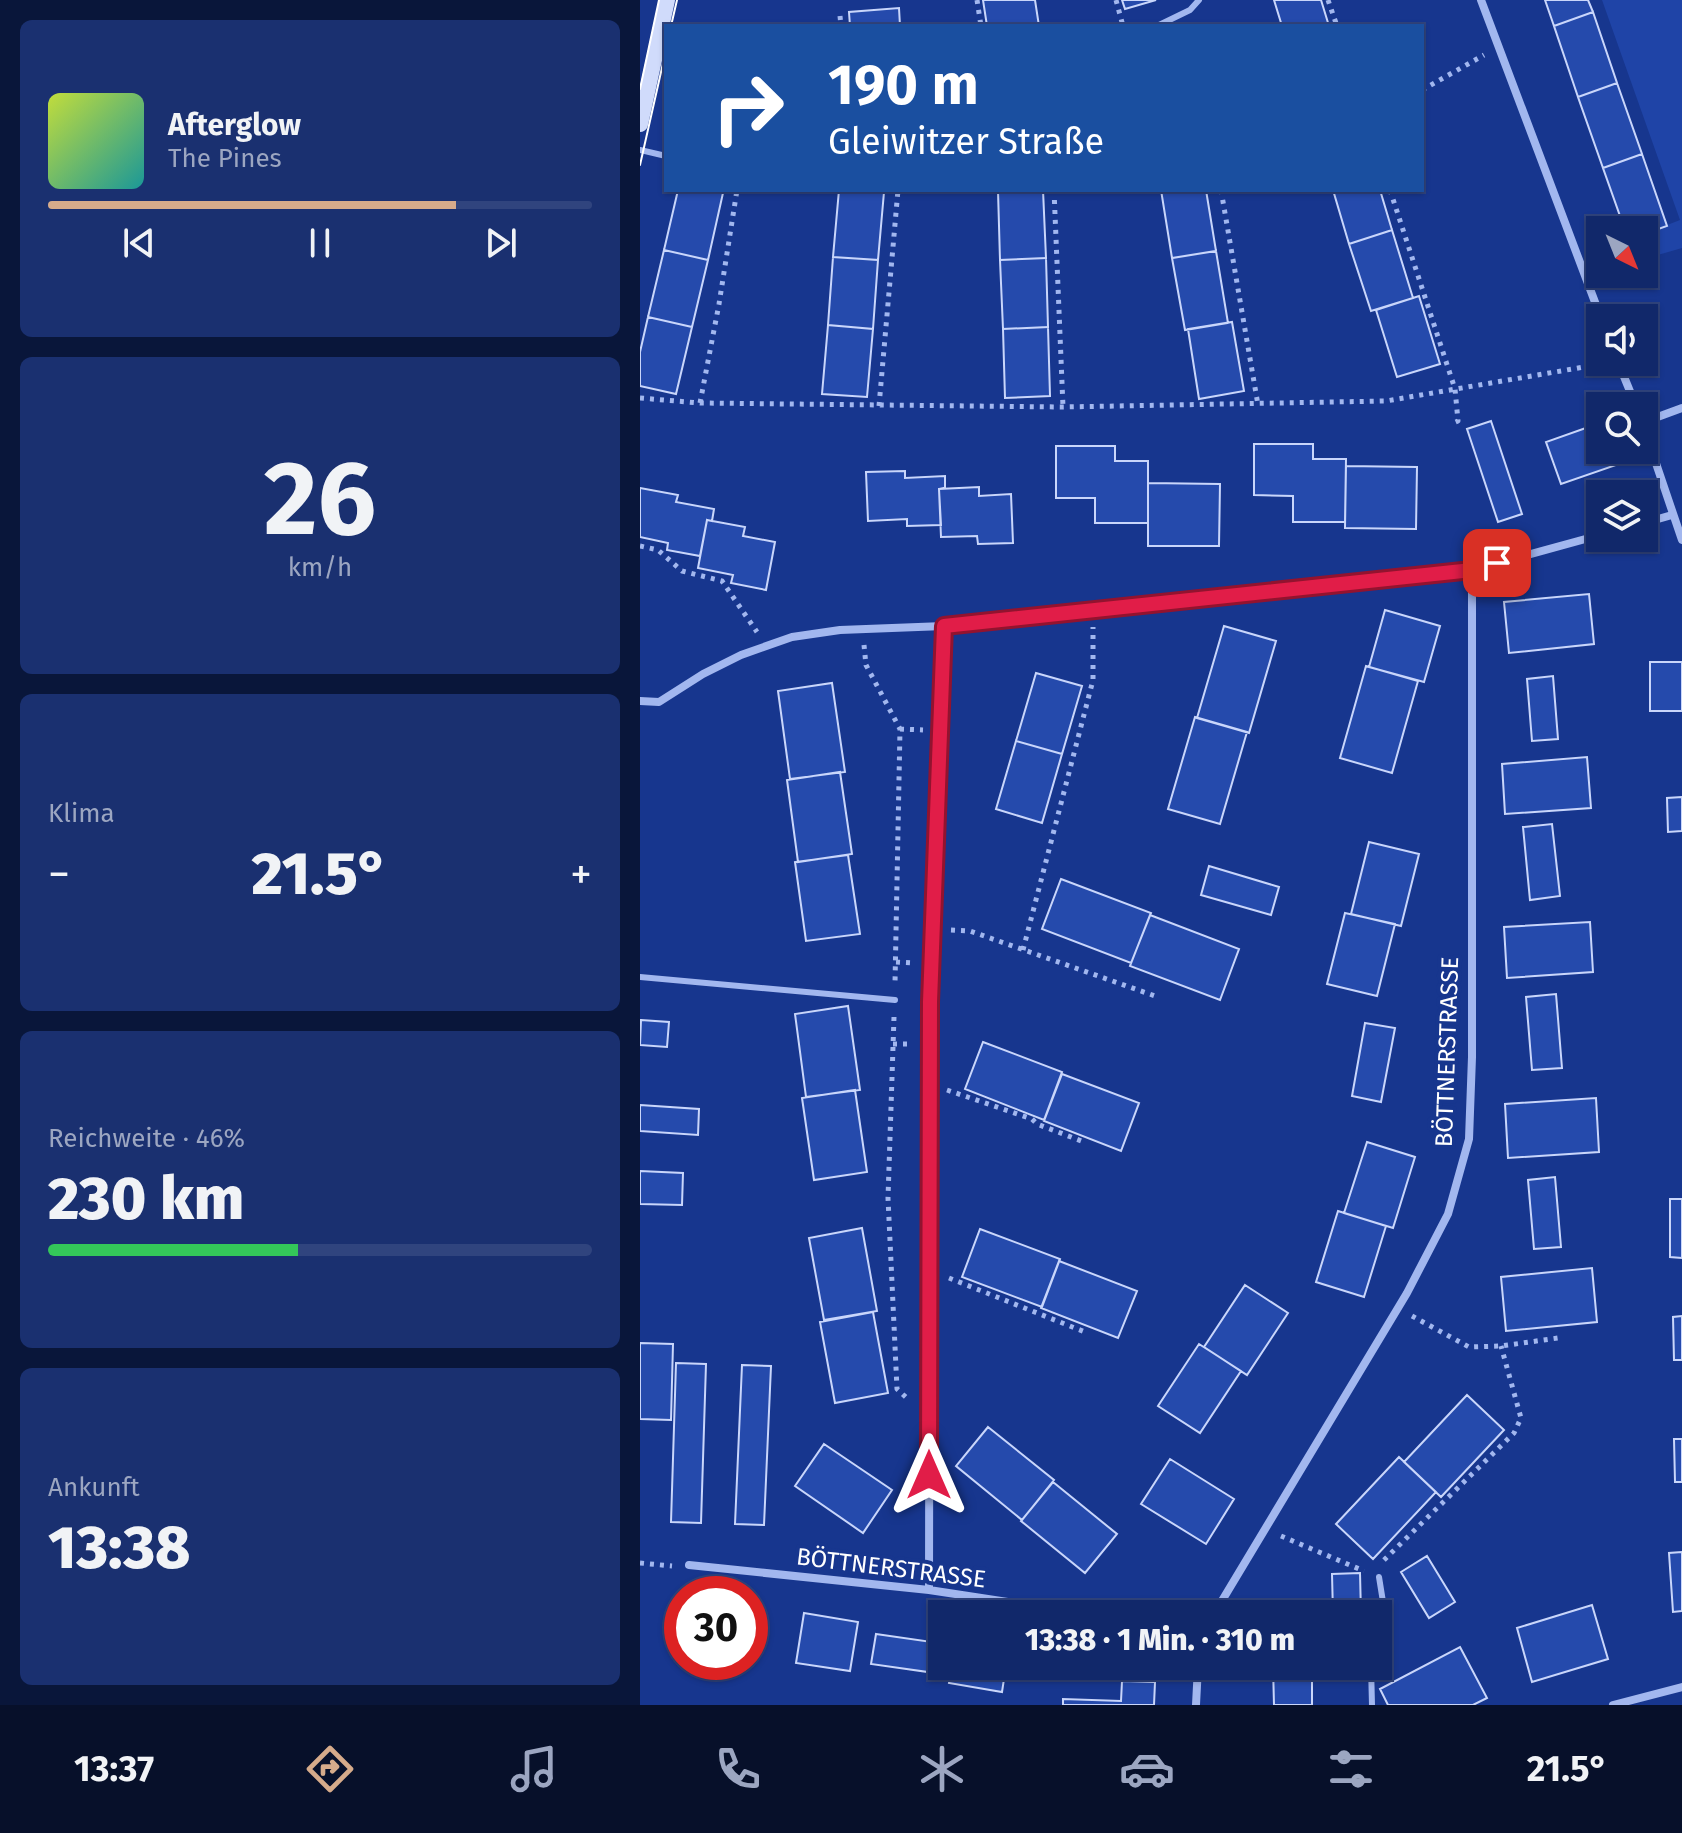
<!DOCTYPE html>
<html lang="de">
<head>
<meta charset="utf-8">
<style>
  body { margin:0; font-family:"Fira Sans",sans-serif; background:#1a3070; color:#f1f3f6; height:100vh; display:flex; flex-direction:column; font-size:30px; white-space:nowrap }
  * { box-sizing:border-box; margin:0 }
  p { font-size:26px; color:#9ca6c1 }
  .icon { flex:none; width:44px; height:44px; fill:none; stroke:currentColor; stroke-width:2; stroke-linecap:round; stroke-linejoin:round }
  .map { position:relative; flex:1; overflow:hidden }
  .side { display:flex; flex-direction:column; gap:20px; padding:20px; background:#09163a; width:640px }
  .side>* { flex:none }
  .top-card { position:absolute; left:24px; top:24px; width:760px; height:168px; border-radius:0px; box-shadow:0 2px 6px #0004,0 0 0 2px #30447e; background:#1a4fa0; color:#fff; overflow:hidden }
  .needle { width:52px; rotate:137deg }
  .controls { position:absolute; left:946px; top:216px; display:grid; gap:16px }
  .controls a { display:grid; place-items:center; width:72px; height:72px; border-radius:0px; background:#11286a; box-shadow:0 2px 6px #0004,0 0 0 2px #30447e; font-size:40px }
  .speed { position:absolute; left:24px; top:1576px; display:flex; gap:16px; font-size:40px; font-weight:700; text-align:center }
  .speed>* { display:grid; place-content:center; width:104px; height:104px; border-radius:50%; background:#11286a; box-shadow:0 2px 6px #0004,0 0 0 2px #30447e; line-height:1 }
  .speed .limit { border:12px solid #d22; background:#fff; color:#111 }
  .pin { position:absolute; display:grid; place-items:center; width:68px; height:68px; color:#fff; margin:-34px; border-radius:16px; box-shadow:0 4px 12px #0006 }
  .me { position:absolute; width:88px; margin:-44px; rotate:0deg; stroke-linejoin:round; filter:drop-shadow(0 0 6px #0008) }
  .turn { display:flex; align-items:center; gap:28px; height:168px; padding:0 32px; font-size:36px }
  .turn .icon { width:104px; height:104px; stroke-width:2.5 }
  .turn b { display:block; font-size:56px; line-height:68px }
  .big { font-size:60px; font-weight:800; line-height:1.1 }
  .side .widget { flex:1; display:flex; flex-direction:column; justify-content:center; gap:12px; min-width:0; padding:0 28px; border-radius:12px; background:#1a3070 }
  .side .dial { align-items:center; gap:0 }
  .dial b { font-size:104px; line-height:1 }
  .song { display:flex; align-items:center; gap:24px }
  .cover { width:96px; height:96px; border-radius:12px; background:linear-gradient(135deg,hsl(70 70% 55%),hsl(180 70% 35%)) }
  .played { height:8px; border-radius:4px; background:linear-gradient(90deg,#d6ab8b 75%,#30447e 75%) }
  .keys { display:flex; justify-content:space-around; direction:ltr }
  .heat { display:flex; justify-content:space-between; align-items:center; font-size:44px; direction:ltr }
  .charge { height:12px; border-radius:6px; background:linear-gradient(90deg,#34c759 46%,#30447e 0) }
  .trip { position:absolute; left:288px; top:1600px; width:464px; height:80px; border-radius:0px; background:#11286a; box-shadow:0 2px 6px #0004,0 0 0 2px #30447e; font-weight:800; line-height:80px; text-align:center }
  .tab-bar { display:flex; height:128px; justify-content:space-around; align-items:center; background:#07102a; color:#9ca6c1 }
  .tab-bar .icon { width:56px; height:56px }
  .tab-bar .on { color:#d6ab8b }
  .tab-bar b { font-size:36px; color:#f1f3f6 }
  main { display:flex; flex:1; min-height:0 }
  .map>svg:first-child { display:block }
  .green { fill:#1f44a7 }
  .building { fill:#254aac; stroke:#c9d6fb; stroke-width:2 }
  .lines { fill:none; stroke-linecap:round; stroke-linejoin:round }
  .path { stroke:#a2b7ef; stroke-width:5; stroke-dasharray:4 6; stroke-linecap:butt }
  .service { stroke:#a2b7ef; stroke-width:6 }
  .minor { stroke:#a2b7ef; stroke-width:8 }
  .secondary { stroke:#d0dbfb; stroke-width:16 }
  .tram { stroke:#fff; stroke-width:2 }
  .route-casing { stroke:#92132f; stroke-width:20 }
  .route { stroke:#e11d48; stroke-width:14 }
  .labels { text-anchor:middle; stroke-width:8; stroke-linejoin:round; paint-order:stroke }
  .street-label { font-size:24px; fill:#fff; stroke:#17368e }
</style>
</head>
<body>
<main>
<section class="side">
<div class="widget">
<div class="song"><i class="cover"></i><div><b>Afterglow</b><p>The Pines</p></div></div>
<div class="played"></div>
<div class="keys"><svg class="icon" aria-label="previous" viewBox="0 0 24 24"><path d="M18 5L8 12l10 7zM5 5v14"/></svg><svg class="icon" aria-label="pause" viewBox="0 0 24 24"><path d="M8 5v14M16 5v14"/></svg><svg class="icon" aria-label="next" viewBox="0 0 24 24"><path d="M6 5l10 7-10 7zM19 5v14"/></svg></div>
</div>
<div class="widget dial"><b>26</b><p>km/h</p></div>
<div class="widget"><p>Klima</p>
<div class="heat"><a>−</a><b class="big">21.5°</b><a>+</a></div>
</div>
<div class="widget"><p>Reichweite · 46%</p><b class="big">230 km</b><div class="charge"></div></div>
<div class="widget"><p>Ankunft</p><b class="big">13:38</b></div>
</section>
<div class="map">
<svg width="1042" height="1705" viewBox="0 0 1042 1705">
  <rect width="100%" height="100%" fill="#17368e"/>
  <path class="green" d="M962,0H1042V248L1004,259V234L1040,220Z"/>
  <path class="building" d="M343,0H395L399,26H347Z
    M482,0H516L485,9Z
    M634,0H681L689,26H642Z
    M905,0H948L953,12L914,26Z
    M259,8L260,26H210L209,12Z
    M953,12L977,83L938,97L914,26Z
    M977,83L1002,154L963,168L938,97Z
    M1002,154L1027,226L1004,234V230H985L963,168Z
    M38,190H71L83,193L68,260L24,250Z
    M199,190L244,192L238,260L193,257Z
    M403,190L406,258L360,260L358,191Z
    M521,190H566L576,251L532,258Z
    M693,190H740L752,230L709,244Z
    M752,230L773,298L731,311L709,244Z
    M24,250L68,260L52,327L8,317Z
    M576,251L588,323L545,330L532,258Z
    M193,257L238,260L233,329L188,325Z
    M406,258L408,327L363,329L360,260Z
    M779,296L800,364L757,377L736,310Z
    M8,317L52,327L36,394L0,386V352Z
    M592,322L604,391L559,399L548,329Z
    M188,325L233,329L227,397L182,394Z
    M408,327L410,396L365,398L363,329Z
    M851,421L882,514L858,522L827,429Z
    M960,423V450H974L979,464L921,484L906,442Z
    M614,444H673V459H706L705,522H653V496L614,495Z
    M416,446H475V461H508V523H455V498H416Z
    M706,466L777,467L776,529L705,528Z
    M265,471V478L305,476V488L299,489L301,525L267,526V519L228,521L226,472Z
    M508,483L580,484L579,546H508Z
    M339,487V496L371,494L373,543L338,544L337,536L301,537L299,489Z
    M0,488L38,495L36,502L74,509L72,521L67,520L60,556L27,550L28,543L0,537Z
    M67,520L105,527L103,536L135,542L126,590L91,583L93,575L58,568Z
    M949,594L954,644L869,653L864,602Z
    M745,610L800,626L784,682L729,667Z
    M584,626L636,641L609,733L557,718Z
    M1010,662H1042V711H1010Z
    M726,666L778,681L752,773L700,758Z
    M396,673L442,686L422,754L376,741Z
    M913,676L918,739L892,741L887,679Z
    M192,683L205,772L150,779L138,691Z
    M555,717L607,732L580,824L528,809Z
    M376,741L422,754L402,823L356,809Z
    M947,757L951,808L865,814L862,764Z
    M200,772L212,854L158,862L147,780Z
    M1042,797V831L1028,832L1027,798Z
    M912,824L920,896L890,900L883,827Z
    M729,842L779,854L761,926L711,914Z
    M208,855L220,934L166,941L155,862Z
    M569,866L639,887L631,915L561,895Z
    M421,879L511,913L491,963L402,929Z
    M705,913L755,924L737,996L687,984Z
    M510,915L599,949L580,1000L490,966Z
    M950,922L953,972L867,978L864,927Z
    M916,994L922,1068L892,1070L886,997Z
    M208,1006L220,1090L166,1097L155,1014Z
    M1,1020L29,1022L27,1047L0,1045Z
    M725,1023L755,1028L741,1102L712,1096Z
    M343,1042L422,1072L404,1120L325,1089Z
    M422,1074L499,1103L481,1151L404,1121Z
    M215,1090L227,1172L174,1180L162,1098Z
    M956,1098L959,1152L868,1158L865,1104Z
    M0,1105L59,1109L58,1135L0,1131Z
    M727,1142L775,1157L753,1228L704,1213Z
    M0,1171L43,1173L42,1205L0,1204Z
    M915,1177L921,1247L894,1249L888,1180Z
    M1030,1199H1042V1258L1030,1257Z
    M698,1211L746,1226L724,1297L676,1282Z
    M222,1228L237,1311L184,1320L169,1238Z
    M340,1229L420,1259L402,1307L322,1277Z
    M419,1261L497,1291L478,1338L401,1308Z
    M952,1268L957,1322L866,1331L861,1277Z
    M605,1285L648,1313L607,1375L564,1347Z
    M233,1312L248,1393L195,1403L180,1322Z
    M1042,1316V1360H1034L1033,1317Z
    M0,1343L33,1344L31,1420L0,1419Z
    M559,1344L601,1371L560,1433L518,1406Z
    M36,1363L66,1364L61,1523L31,1522Z
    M102,1365L131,1366L124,1525L95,1524Z
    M827,1395L864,1430L801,1497L764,1462Z
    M348,1427L414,1480L382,1520L316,1466Z
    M1034,1439H1042V1482H1035Z
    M184,1444L252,1490L223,1533L155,1486Z
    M759,1457L796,1492L733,1559L696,1524Z
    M530,1459L594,1499L566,1544L501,1504Z
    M413,1482L477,1534L445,1573L381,1521Z
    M1042,1552V1611L1033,1612L1029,1553Z
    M787,1556L815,1602L789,1618L761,1572Z
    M720,1573L721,1614H693L692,1574Z
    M952,1605L968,1659L892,1682L877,1628Z
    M164,1613L218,1622L210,1671L156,1663Z
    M236,1634L292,1642L288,1672L231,1664Z
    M820,1647L847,1698L833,1705H748L740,1689Z
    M312,1666H366L362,1692L309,1683Z
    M633,1666H672V1705H634Z
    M482,1681L515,1682L514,1705H423V1699L481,1701Z"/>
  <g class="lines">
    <path class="path" d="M337,0L341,26
      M476,0L483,26
      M688,0L697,26
      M200,16L201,26
      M782,90L844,55
      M414,190L423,407
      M581,190L618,405
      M750,190L815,389L818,421L811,424
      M0,398L60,403L423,407L746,401L944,367L959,362
      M60,403L79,304L97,190
      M239,406L258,190
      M0,546L18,550L42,571L82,581L117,632
      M224,645L226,665L260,729L255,983
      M260,729L283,730
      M311,930L330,931L518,997
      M383,950L453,680V627
      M256,962L275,963
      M254,1017L248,1198L257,1389L270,1401
      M253,1044H272
      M307,1090L392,1119L397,1124L444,1142
      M309,1278L445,1332
      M772,1316L829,1347L861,1346L918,1338
      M641,1536L724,1571
      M744,1560L874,1433L881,1418L861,1346
      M0,1563L32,1566"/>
    <path class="service" d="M517,26L550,10L559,0
      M0,150L26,156
      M0,977L255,1000
      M738,1652L748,1633L739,1577
      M731,1666L732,1705"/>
    <path class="minor" d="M841,0L961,318
      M978,362L996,406
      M1004,422L1042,408
      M1004,428L1042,540
      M1004,523L1032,515
      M0,701L19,702L63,674L101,655L152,637L200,630L304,626L832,570L960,535
      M49,1565L289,1590L448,1614
      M289,1590L290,1002L304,626
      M574,1614L767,1293L808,1214L829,1139L832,1057V570
      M556,1705L558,1666
      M973,1705L1042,1687"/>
    <path class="secondary" d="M0,124L27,0"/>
    <path class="tram" d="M31,26L37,0
      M0,89L19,0
      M0,165L26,50"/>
  </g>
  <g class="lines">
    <defs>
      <path id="route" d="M289,1475L290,1002L304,626L832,570L857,563"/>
    </defs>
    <use href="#route" class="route-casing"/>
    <use href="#route" class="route"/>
  </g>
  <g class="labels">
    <g class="street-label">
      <text transform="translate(807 1052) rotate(-88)" y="8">BÖTTNERSTRASSE</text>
      <text transform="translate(251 1568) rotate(7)" y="8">BÖTTNERSTRASSE</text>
    </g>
  </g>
</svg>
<div class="controls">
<a><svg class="needle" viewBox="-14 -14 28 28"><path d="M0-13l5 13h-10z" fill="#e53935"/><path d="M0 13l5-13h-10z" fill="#9ca6c1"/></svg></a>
<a><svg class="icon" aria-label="sound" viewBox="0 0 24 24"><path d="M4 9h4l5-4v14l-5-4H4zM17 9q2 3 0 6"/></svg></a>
<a><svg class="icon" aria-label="search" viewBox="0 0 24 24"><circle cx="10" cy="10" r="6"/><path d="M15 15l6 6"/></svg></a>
<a><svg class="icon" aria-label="layers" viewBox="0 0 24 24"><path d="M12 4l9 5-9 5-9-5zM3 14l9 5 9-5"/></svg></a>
</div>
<div class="speed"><div class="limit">30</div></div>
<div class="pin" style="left:857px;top:563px;background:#d93025"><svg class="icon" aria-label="arrive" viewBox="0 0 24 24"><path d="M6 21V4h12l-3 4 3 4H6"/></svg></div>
<svg class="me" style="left:289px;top:1475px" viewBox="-20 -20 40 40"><path d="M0-17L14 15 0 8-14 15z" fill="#e11d48" stroke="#fff" stroke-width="4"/></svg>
<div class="trip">13:38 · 1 Min. · 310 m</div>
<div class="top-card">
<div class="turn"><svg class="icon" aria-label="right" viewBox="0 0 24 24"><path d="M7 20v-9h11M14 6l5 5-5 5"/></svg><div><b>190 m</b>Gleiwitzer Straße</div></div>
</div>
</div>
</main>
<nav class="tab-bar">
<b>13:37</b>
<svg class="icon on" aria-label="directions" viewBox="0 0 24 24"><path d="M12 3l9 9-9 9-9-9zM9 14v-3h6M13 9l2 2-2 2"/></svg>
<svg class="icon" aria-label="music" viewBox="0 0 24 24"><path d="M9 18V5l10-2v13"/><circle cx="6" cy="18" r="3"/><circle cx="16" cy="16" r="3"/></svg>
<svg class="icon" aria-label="phone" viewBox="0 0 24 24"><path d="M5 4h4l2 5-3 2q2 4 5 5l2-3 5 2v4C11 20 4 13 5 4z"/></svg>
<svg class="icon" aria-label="climate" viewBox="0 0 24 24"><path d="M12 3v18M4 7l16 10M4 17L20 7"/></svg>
<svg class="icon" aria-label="car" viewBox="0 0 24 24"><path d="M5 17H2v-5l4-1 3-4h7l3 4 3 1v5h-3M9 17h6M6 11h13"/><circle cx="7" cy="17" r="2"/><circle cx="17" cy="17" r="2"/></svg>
<svg class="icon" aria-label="filters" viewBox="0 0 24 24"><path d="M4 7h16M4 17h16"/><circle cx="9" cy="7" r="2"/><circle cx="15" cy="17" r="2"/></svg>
<b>21.5°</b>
</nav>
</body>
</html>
